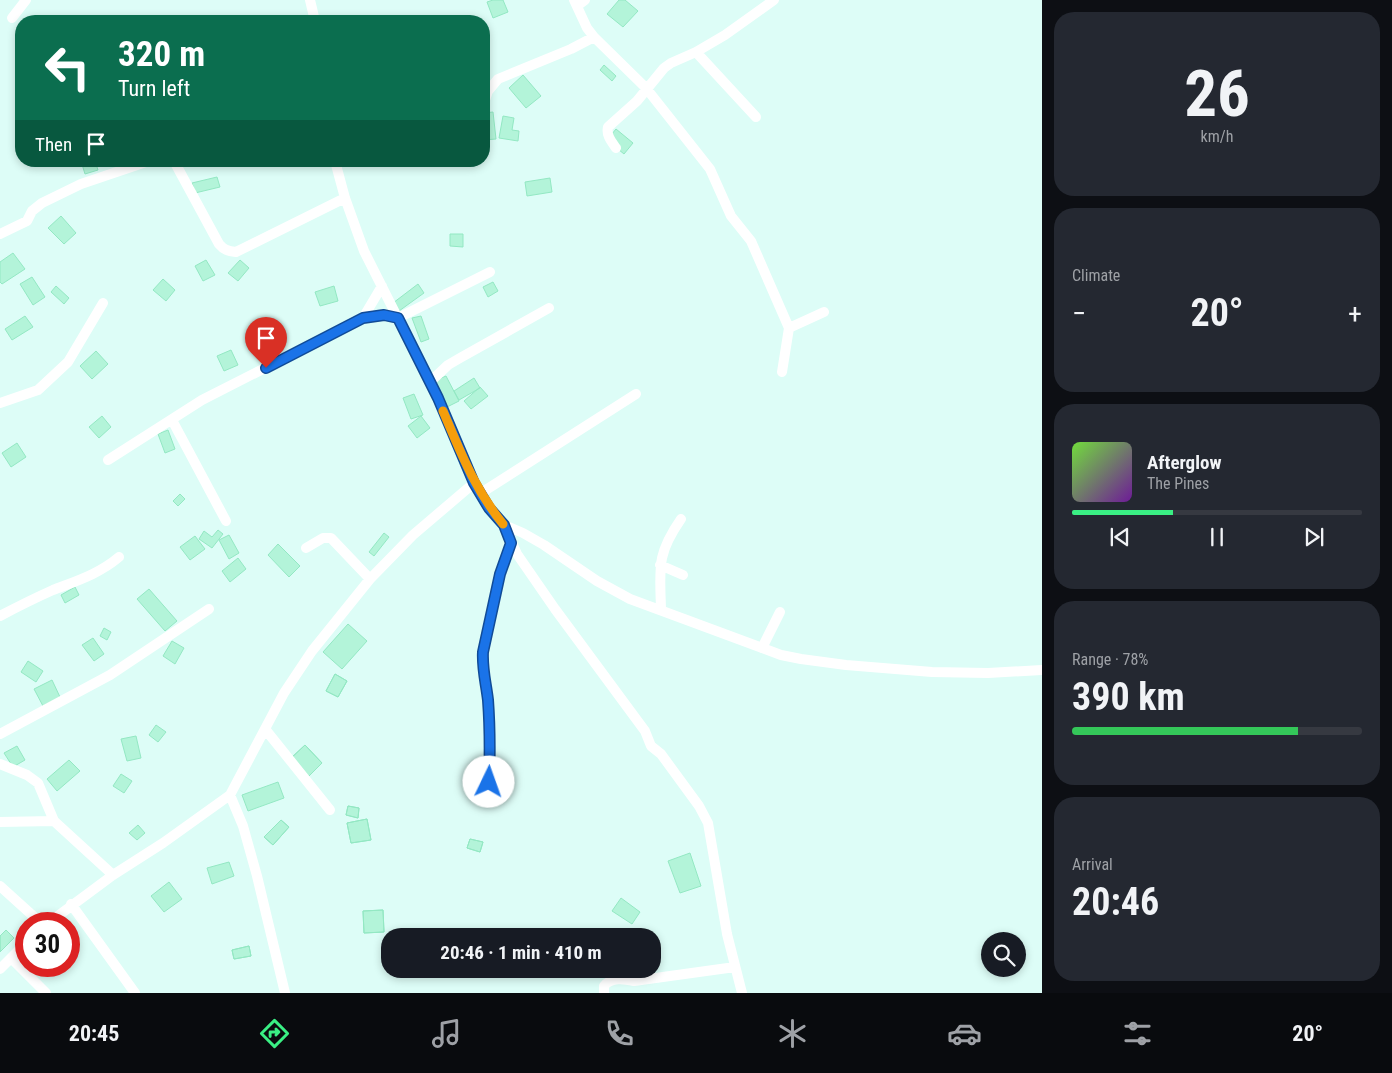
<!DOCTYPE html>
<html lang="en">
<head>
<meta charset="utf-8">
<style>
  body { margin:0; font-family:"Roboto Condensed",sans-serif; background:#242831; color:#f1f3f6; height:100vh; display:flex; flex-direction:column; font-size:19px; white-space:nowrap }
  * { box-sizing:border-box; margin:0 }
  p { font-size:16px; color:#9ea1a6 }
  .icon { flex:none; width:28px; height:28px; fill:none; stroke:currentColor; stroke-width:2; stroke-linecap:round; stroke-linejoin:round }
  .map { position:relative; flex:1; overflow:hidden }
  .details { display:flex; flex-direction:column; gap:12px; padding:12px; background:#0d0f14; width:350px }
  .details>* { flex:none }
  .banner { position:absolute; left:15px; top:15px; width:475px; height:152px; border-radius:20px; box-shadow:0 2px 8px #0003; background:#0b6e4f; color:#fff; overflow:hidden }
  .tools { position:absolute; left:981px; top:932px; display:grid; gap:10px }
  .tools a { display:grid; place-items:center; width:45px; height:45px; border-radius:50%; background:#171b24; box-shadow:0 2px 8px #0003; font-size:25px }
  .speed { position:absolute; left:15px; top:912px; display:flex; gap:10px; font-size:25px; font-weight:700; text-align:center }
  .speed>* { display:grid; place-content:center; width:65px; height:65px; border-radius:50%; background:#171b24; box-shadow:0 2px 8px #0003; line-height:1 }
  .speed .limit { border:8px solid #d22; background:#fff; color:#111 }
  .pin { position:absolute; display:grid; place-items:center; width:42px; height:42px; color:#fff; margin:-51px -21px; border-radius:50% 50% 50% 0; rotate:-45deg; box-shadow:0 0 5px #0007 }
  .pin .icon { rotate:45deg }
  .me { position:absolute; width:55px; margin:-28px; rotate:3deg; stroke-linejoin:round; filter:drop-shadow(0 0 4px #0008) }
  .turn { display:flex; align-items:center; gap:18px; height:105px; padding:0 20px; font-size:22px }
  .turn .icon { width:65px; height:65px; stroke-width:2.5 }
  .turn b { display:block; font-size:35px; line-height:42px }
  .then { display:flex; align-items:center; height:48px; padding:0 20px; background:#0003; gap:10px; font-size:19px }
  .big { font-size:38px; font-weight:700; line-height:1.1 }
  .details .tile { flex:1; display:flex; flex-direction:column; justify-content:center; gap:8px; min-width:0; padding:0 18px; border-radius:20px; background:#242831 }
  .details .dial { align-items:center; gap:0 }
  .dial b { font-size:65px; line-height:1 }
  .song { display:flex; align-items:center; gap:15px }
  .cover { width:60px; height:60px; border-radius:8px; background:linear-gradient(135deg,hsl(100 70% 55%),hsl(280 70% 35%)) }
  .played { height:5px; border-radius:2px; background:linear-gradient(90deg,#3aef84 35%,#363941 35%) }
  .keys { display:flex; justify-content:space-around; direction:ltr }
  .heat { display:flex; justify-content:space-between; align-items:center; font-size:28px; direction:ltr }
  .charge { height:8px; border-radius:4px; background:linear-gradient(90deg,#34c759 78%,#363941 0) }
  .trip { position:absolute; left:381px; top:928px; width:280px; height:50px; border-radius:20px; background:#171b24; box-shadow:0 2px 8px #0003; font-weight:700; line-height:50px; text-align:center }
  .dock { display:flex; height:80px; justify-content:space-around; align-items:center; background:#090b0e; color:#9ea1a6 }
  .dock .icon { width:35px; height:35px }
  .dock .current { color:#3aef84 }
  .dock b { font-size:22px; color:#f1f3f6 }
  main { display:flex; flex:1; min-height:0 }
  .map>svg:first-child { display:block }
  .building { fill:#b3f4d9; stroke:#93e8c3 }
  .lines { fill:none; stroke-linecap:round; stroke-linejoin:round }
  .street { stroke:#fff; stroke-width:10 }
  .route-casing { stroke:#114b97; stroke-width:12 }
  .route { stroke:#1a73e8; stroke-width:9 }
  .slow { stroke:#f59e0b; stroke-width:9 }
</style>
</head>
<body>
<main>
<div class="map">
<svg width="1042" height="993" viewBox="0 0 1042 993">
  <rect width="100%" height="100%" fill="#ddfdf7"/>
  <path class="building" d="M493,0H503L508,12L493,18L487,2Z
    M619,0H625L638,11L623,27L607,14Z
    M604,65L616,76L612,81L600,70Z
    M523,75L541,96L526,108L509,88Z
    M493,112L496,139L484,140V113Z
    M503,116L514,118L512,130L519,131L518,141L499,138Z
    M616,129L633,143L624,154L607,140Z
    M81,161H95L98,170L85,174Z
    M217,177L220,187L195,193L192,183Z
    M550,178L552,192L527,196L525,182Z
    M61,216L76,233L64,244L48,228Z
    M450,234H463V247L450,246Z
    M13,253L25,269L2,284L0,282V262Z
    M206,260L215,275L203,281L195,266Z
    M240,260L249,268L238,281L228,273Z
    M32,277L45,297L33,305L20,284Z
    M163,279L175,290L166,301L153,290Z
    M493,282L498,291L488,297L483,287Z
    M418,284L424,293L399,311L393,303Z
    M56,286L69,298L64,304L51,292Z
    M334,286L338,301L320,306L315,292Z
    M25,316L33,327L12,340L5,329Z
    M421,316L429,339L421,342L412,318Z
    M278,335L283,346L260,357L253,345L265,339L266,341Z
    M231,350L238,365L224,371L217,356Z
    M96,351L108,364L92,379L80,366Z
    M446,376L459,401L447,407L434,381Z
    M474,378L480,388L459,400L454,391Z
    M480,387L488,396L471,409L464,401Z
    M414,394L423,415L411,419L403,398Z
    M102,416L111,427L99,438L89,427Z
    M421,416L430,428L417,438L408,426Z
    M168,430L175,449L165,453L158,434Z
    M17,443L26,457L11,467L2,453Z
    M180,494L185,499L178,506L173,501Z
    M218,530L223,534L212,548L199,539L204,531L212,537Z
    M384,533L389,537L374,556L369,552Z
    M229,535L239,553L229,559L219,540Z
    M195,536L205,549L190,560L180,547Z
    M278,544L300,566L289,577L268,555Z
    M238,558L246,569L230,582L222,571Z
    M75,587L79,595L65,603L61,595Z
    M149,589L177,621L165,631L137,599Z
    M348,624L367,641L342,669L323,652Z
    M104,628L111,632L107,640L100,636Z
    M93,638L104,654L94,661L82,645Z
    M172,641L184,648L175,664L163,656Z
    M28,661L43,671L36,682L21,672Z
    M335,674L347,681L338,697L326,691Z
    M335,674L347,681L338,697L326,691Z
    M52,680L60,697L43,706L34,689Z
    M156,725L166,732L158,742L149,735Z
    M136,736L141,758L127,761L121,739Z
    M305,745L322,763L307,778L289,760Z
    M305,745L322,763L307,778L289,760Z
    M17,746L25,760L13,767L4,753Z
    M69,760L80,771L57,791L47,779Z
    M121,774L132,781L124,793L113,786Z
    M278,782L284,798L248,811L242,795Z
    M348,806L359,808L358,818L346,815Z
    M348,806L359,808L358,818L346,815Z
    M367,819L371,840L351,843L347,823Z
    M367,819L371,840L351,843L347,823Z
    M281,820L289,827L273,845L264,837Z
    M281,820L289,827L273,845L264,837Z
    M138,825L145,833L137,840L129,833Z
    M470,839L483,842L480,852L467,848Z
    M470,839L483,842L480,852L467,848Z
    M690,853L701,886L680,893L668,861Z
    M229,862L234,876L212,884L207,868Z
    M169,882L182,899L164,912L151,896Z
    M621,898L640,912L632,924L612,911Z
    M383,910L384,932L364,933L363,911Z
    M383,910L384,932L364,933L363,911Z
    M6,930L14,938L0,952V936Z
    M6,930L14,938L0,952V936Z
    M249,946L251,956L234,959L232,950Z
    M249,946L251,956L234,959L232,950Z"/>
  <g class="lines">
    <path class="street" d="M310,0L315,21
      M574,0L587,28L594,37L646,88L710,169L731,216L751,241L789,328L782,372
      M577,6L585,0
      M12,18L26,0
      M696,52L756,117
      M484,103L488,91L498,79L571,49L594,37
      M616,148C611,141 606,135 608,127L637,101L664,68L671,63L696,52L725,35L774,0
      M174,161L219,244C224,250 228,251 236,252L345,198
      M335,161L345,198L364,251L438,398L474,483L489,508L504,525L523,533L544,545L597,581L630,599L781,655L801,659L846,665L932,672L988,673L1042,670
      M0,234L27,221L32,211L42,203L81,184L149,161
      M363,318L382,286
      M789,328L824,312
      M430,382L448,365L460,358L549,308
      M0,403L38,390L68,362L103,303
      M172,420L226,521
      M108,460L202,400L363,318L384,315L398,318L490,272
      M481,493L636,394
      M504,525L517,554L555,609L645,731L651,746L661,754L699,806L708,823L727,934L742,993
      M306,548L323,538H331L370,579
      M660,565L683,575
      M661,610C660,568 656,555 681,519
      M0,616C17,607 35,598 53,590C76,581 99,574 119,557
      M762,648L780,612
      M265,729L330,810
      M0,734L110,675L209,609
      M0,764L27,775L38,783L54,821L113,875
      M489,782C490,755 490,727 488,699C486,683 482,669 483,652L500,574L511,543
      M230,795L243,826L257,876L285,993
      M0,822L54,821
      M0,886L42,924
      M71,904L135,993
      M47,924L113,875L163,843L230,795L284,693L312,651L370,579L413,535L474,483
      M11,958L46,993
      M0,969L26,943
      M604,993V986C611,977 624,979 634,981L735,967"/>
  </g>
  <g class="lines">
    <defs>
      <path id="route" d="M266,368L363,318L384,315L398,318L438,398L474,483L489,508L504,525L511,543L500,574L483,652C482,669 486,683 488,700C490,727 490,755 489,782"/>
    </defs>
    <use href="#route" class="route-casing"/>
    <use href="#route" class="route"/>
    <path class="slow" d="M443,411C461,453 474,488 503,524"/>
  </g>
</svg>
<div class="tools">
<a><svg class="icon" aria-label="search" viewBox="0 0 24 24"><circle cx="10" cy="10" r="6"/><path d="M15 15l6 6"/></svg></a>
</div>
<div class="speed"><div class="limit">30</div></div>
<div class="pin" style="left:266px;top:368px;background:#d93025"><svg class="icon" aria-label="arrive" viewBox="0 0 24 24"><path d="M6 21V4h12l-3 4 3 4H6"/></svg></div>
<svg class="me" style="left:489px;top:782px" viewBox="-20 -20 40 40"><circle r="19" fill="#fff"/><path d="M0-13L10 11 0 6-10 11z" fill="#1a73e8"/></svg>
<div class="trip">20:46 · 1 min · 410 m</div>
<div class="banner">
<div class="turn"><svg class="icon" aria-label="left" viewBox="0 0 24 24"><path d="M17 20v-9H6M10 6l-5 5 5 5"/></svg><div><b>320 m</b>Turn left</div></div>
<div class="then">Then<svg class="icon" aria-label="arrive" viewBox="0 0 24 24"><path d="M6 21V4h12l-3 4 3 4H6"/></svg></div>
</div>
</div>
<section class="details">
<div class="tile dial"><b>26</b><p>km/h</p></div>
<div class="tile"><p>Climate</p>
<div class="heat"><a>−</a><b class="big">20°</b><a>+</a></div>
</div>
<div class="tile">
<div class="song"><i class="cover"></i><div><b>Afterglow</b><p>The Pines</p></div></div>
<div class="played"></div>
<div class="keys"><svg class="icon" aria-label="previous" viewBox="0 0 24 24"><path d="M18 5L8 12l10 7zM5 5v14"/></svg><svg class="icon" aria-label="pause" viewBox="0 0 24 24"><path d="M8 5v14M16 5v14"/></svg><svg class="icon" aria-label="next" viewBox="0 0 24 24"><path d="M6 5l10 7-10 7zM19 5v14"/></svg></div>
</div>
<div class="tile"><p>Range · 78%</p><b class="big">390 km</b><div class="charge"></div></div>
<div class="tile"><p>Arrival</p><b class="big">20:46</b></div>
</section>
</main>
<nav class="dock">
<b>20:45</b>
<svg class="icon current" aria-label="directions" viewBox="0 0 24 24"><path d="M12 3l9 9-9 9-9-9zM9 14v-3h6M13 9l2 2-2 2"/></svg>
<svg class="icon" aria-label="music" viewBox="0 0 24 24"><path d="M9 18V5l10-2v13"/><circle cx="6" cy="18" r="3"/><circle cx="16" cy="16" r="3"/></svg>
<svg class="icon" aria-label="phone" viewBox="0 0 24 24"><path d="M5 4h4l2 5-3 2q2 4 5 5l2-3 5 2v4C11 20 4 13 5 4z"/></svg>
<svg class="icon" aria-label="climate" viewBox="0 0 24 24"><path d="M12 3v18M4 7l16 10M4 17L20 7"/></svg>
<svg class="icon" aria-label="car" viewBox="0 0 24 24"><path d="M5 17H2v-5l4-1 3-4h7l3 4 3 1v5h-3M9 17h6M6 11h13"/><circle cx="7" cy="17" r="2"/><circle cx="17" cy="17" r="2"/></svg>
<svg class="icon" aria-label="filters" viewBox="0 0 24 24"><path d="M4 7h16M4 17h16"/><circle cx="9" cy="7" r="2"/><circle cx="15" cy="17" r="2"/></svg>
<b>20°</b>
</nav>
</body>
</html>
